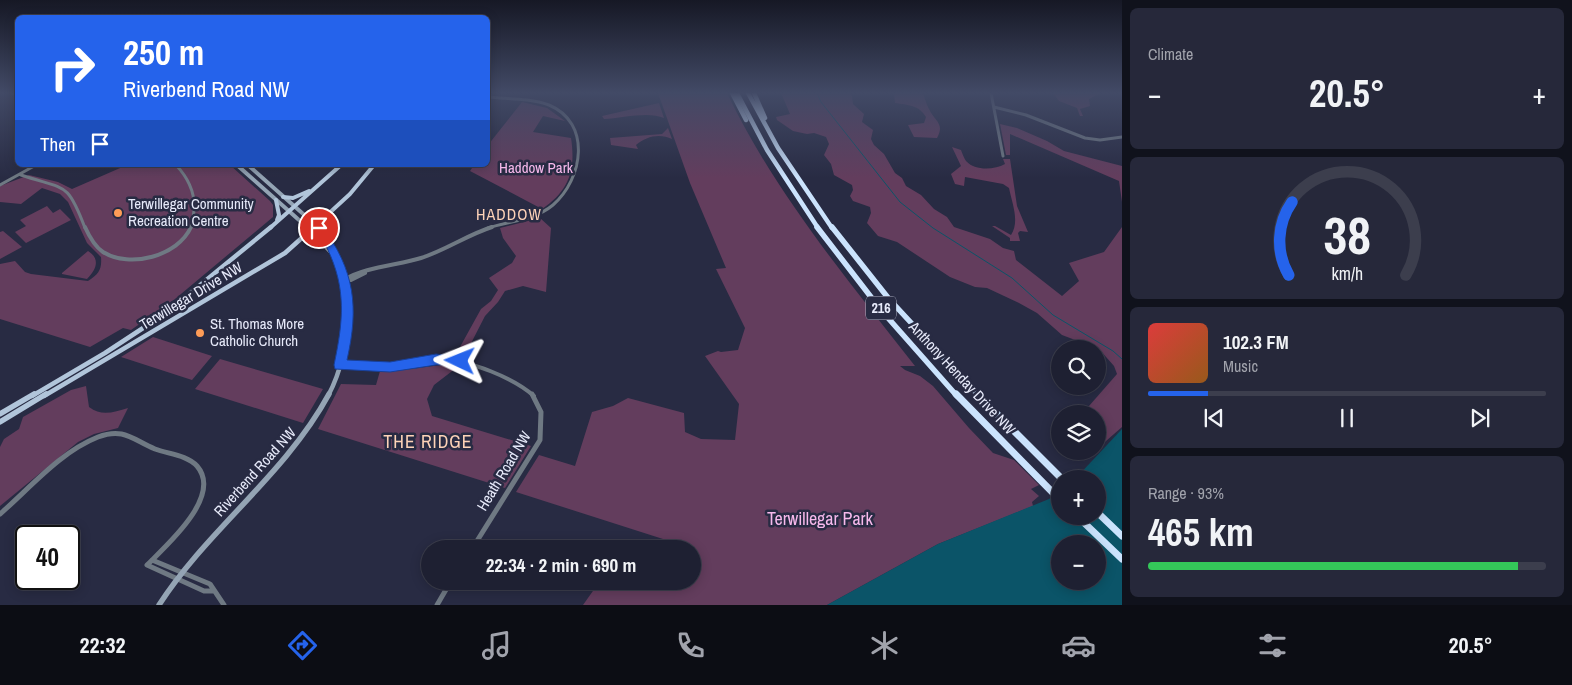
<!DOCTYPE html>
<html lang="en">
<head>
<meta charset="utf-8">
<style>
  body { margin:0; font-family:"Archivo Narrow",sans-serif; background:#26283a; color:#f1f3f6; height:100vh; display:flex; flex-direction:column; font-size:19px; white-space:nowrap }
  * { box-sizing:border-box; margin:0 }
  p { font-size:16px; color:#a1a3ac }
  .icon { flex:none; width:28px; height:28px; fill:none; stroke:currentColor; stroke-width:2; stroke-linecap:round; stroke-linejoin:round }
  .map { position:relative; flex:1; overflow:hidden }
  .panel { display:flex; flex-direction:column; gap:8px; padding:8px; background:#10121c; width:450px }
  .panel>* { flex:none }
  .banner { position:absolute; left:15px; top:15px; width:475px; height:152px; border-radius:8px; box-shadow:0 2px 12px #0003,0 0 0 1px #3c3e4d; background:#2563eb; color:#fff; overflow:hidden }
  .controls { position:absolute; left:1051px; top:340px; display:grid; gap:10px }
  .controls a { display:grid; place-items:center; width:55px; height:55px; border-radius:50%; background:#1e2032; box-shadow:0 2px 12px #0003,0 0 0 1px #3c3e4d; font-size:25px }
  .speed { position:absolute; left:15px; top:525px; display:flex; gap:10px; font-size:25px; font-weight:700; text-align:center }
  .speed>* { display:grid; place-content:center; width:65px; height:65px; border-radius:50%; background:#1e2032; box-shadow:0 2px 12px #0003,0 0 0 1px #3c3e4d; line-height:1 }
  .speed .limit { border:2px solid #111; border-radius:8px; background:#fff; color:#111 }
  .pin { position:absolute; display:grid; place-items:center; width:42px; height:42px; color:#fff; margin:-21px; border:2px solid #fff; border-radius:50%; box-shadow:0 1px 5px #0007 }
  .me { position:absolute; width:55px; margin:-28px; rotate:272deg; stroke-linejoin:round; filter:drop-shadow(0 0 4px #0008) }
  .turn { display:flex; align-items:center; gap:18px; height:105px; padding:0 25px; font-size:22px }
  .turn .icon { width:65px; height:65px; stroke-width:2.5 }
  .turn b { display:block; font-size:35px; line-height:42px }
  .then { display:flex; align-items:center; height:48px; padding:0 25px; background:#0003; gap:10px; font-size:19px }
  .big { font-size:38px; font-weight:700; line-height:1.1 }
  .panel .tile { flex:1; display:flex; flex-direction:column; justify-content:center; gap:8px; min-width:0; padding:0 18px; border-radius:8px; background:#26283a }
  .panel .dial { align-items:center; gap:0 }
  .dial svg { height:130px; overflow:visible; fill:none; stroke:#3c3e4d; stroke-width:7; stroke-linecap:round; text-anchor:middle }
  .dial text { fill:#f1f3f6; stroke:none }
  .song { display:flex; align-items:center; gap:15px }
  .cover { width:60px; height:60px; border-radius:8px; background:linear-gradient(135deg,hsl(0 70% 55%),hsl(30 70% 35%)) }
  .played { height:5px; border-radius:2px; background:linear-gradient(90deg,#2563eb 15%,#3c3e4d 15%) }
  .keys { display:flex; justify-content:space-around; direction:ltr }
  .heat { display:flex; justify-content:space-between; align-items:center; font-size:28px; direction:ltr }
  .charge { height:8px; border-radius:4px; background:linear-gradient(90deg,#34c759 93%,#3c3e4d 0) }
  .trip { position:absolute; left:421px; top:540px; width:280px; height:50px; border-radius:25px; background:#1e2032; box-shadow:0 2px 12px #0003,0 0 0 1px #3c3e4d; font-weight:700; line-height:50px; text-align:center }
  .dock { display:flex; height:80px; justify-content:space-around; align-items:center; background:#0c0d14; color:#a1a3ac }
  .dock .icon { width:35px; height:35px }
  .dock .selected { color:#2563eb }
  .dock b { font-size:22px; color:#f1f3f6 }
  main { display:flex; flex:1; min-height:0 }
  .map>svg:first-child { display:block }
  .green { fill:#633d5d }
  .water { fill:#0b5468; fill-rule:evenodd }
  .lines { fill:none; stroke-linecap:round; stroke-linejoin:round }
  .stream { stroke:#0b5468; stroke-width:1 }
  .tertiary-far2 { stroke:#6f7983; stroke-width:3 }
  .tertiary-far1 { stroke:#6f7983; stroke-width:4 }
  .tertiary { stroke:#6f7983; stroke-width:5 }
  .secondary-far2 { stroke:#94a4b4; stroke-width:4 }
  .secondary-far1 { stroke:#94a4b4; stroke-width:4.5 }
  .secondary { stroke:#94a4b4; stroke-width:5.5 }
  .primary-far2 { stroke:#b1c5da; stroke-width:4 }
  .primary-far1 { stroke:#b1c5da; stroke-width:4.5 }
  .primary { stroke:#b1c5da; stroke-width:5.5 }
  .motorway-far2 { stroke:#cbe3fd; stroke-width:4.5 }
  .motorway-far1 { stroke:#cbe3fd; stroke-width:5.5 }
  .motorway { stroke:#cbe3fd; stroke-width:7 }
  .route { fill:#2563eb; stroke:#184099 }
  .poi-dot { fill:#fe9c57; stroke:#282b43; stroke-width:2 }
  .labels { text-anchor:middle; stroke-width:5; stroke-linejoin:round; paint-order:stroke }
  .shield { fill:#282b43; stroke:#aeb1c3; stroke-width:1 }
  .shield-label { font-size:14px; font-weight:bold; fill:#e7eafa }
  .park-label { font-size:15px; fill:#f7b9ec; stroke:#282b43 }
  .poi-label { font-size:15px; fill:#e7eafa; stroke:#282b43; text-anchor:start }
  .street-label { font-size:15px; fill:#e7eafa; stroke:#282b43 }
  .neighbourhood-label { font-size:16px; letter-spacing:1px; fill:#fed3b8; stroke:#282b43 }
  .quarter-label { font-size:18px; letter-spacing:1px; fill:#fed3b8; stroke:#282b43 }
  .near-park-label { font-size:18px; fill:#f7b9ec; stroke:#282b43 }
</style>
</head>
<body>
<main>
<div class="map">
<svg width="1122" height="605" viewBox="0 0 1122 605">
  <rect width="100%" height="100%" fill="#282b43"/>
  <path class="green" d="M658,93H727C775,193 847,279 915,366H900L905,370L920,376L933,386L969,428L993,453L1014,460L1039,485L1031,489L1039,496L1032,502L1033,506L938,544L827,605H583L600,581H692V549H652L663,539L516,492L539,455L575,466L592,412L613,406L628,398L684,413L685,432L701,439L735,440L739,404L705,356L718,351L721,352L738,350L745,328L716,269L726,268L690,183Z
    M781,93H849L852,96L853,104L864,114L862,122L873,130L871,139L874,145L884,154L895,173L902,178L906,186L921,195L934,209L947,217L954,227L990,239L1003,248L1014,251L1016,260L1062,296L1079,281L1069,263L1104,252L1122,227V427L1098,448V414H1082L1117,374L1114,366L1099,349L1062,335L1037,313L1019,303L987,288L975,287L950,277L897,242L878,236L867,223L871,213L870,207L853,201L850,196L853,190L852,185L834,175L831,164L824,155L829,144L826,137L814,133L807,134L793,131L777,120L776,117L790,114Z
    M894,93H923C925,98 926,104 929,109C935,122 945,123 937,138L914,137L908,125L924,123L926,117C919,105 908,105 895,103Z
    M1053,93H1101L1089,99L1090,106L1080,109L1083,116H1080L1077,108L1059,101Z
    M522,102L547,108L565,121L543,116L533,132L571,138C576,170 569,191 542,209L470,171L474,165H488V145Z
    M659,103L664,118C649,111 622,118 604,119L602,116Z
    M1000,124L1017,128L1047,141L1064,151L1122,166V202L1119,181L1010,134V155H1006Z
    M668,128L672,139C660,133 646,136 636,145L638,149L611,145L610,138L662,134Z
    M952,147L961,150C962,153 964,158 966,161C975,171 994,170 1005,164L1003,159H1010L1017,206L1028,232L1020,231L1018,233L1020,241H1010V238L992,226H995L1011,235C1020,222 1012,203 1009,188L1003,184L965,177L964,186L955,184L951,174L961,166Z
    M127,165H230L270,201L273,205V217L175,299L131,330L123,328L90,347L0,319V264L15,261L25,272L31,274L88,281C99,274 102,269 101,257L87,243L68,202L60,194L42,188L21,204L0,202V186L29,175L58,182L72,189Z
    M47,206L53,213L60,209L71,220L26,243L15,232L26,226L20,220Z
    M540,218L551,228L546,292L523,286L505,291L498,302L485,316L464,357L455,356L481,309L491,301L498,290L489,278L512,263L516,256L503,238L500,228Z
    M3,231L22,247L0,259V232Z
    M88,251C101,259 96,270 87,279L62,274V273Z
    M153,337L212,356L192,380L121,357Z
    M220,359L323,389L303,423L195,389Z
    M448,364L460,365L434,385L427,399L432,416L531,446L505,488L318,429L341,384L376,385L380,371H396Z
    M86,386L89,407C102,417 114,412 128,408L118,428L94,434L78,442L0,506V447L4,439L19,429L23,417L71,390Z"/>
  <path class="water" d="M1122,429V605H827L938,544L1049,499L1060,491V516H1098V479H1075ZM1060,544H1098V581H1060Z"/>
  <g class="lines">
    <path class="stream" d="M817,93L821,102L900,202L933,228L1012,278L1053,315L1113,351L1122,359"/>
    <path class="tertiary-far2" d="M12,93L18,95
      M991,93L1003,156
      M488,97C508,99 530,98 549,105C592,123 583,179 553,205C535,220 510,221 488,228
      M994,107L1026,115L1085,138L1100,140L1122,137
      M176,165C193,183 199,204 190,228
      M21,175C65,190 67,180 85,228
      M0,185L36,165"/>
    <path class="tertiary-far1" d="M85,227C89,236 94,246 103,252C130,269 178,256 191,227
      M344,280C364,267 399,265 421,258C446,250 467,235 492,227
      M344,280H351L365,273
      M340,365C356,366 373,368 390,367C407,365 425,360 443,360C469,360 514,378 534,396"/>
    <path class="tertiary" d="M0,514C30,488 60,452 98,437C124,427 133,440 155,449C168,454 187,455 197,466C223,496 167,545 147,565L204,591H213
      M472,549L540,440L541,412L532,394
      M152,560L210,584L224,605
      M437,605L451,581"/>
    <path class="secondary-far2" d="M237,165L308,228
      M248,165L319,228"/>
    <path class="secondary-far1" d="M306,227L333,254
      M318,227C358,270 354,347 328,396"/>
    <path class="secondary" d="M159,605C208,529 285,475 329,394"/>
    <path class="primary-far2" d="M283,197L293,198L309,191
      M276,200L279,215L277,220
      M270,228L341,165
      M313,228L350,194L374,165"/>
    <path class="primary-far1" d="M32,396L105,353L166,313L271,227
      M44,396L285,253L314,227"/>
    <path class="primary" d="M0,414L34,394
      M0,422L46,394"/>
    <path class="motorway-far2" d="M732,93L746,120
      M737,93L767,150L818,228
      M748,93L778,148L832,228
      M754,93L765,118"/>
    <path class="motorway-far1" d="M817,227L881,310L957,396
      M832,227L889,299L979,396"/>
    <path class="motorway" d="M956,394L1060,500
      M977,394L1062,479
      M1098,513L1122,536
      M1077,516L1122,559"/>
  </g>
  <linearGradient id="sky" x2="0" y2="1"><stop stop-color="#161825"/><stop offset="0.52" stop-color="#424a66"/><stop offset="1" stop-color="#424a66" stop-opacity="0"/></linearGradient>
  <rect width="1122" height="178" fill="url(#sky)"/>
  <path class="route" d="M319,225L322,226C355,271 359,307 347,360L390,362L436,354L464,357L466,361L464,364L436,365L390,372L335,369L334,365C343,322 347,289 327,248C323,241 318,235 314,228Z"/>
  <g class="poi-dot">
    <circle cx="118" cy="213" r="5"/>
    <circle cx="200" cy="333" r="5"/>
  </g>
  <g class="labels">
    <rect class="shield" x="866" y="296.5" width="30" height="23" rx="4"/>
    <g class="shield-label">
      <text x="881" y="313">216</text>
    </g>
    <g class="park-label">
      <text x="536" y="173">Haddow Park</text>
    </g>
    <g class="poi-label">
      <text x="128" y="209">Terwillegar Community<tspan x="128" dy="17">Recreation Centre</tspan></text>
      <text x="210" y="329">St. Thomas More<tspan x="210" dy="17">Catholic Church</tspan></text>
    </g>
    <g class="street-label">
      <text transform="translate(191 296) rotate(-31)" y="5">Terwillegar Drive NW</text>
      <text transform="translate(962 378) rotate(47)" y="5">Anthony Henday Drive NW</text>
      <text transform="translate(504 471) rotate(-59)" y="5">Heath Road NW</text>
      <text transform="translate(255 472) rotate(-48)" y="5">Riverbend Road NW</text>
    </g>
    <g class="neighbourhood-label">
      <text x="509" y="220">HADDOW</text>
    </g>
    <g class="quarter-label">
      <text x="428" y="448">THE RIDGE</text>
    </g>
    <g class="near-park-label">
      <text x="820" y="525">Terwillegar Park</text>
    </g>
  </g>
</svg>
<div class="controls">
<a><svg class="icon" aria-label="search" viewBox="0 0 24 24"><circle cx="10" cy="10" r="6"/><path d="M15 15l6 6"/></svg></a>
<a><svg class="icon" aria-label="layers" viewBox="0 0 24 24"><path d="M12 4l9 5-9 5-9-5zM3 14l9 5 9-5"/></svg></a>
<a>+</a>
<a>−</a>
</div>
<div class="speed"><div class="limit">40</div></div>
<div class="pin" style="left:319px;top:228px;background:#d93025"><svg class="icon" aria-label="arrive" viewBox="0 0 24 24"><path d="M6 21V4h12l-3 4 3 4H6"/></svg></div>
<svg class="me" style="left:460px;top:361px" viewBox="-20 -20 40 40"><path d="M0-17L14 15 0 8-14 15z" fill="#2563eb" stroke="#fff" stroke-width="4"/></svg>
<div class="trip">22:34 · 2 min · 690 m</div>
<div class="banner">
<div class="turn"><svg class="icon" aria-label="right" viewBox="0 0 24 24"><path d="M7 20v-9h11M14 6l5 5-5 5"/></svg><div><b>250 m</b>Riverbend Road NW</div></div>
<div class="then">Then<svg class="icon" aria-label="arrive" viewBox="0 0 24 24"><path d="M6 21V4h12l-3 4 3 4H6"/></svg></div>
</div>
</div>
<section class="panel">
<div class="tile"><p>Climate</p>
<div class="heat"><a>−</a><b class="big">20.5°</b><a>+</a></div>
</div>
<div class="tile dial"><svg viewBox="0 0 100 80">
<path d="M14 69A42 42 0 1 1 86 69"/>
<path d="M14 69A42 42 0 0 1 16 24" stroke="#2563eb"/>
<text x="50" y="56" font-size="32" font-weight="700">38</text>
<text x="50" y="72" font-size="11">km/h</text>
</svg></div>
<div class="tile">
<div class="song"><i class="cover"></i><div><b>102.3 FM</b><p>Music</p></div></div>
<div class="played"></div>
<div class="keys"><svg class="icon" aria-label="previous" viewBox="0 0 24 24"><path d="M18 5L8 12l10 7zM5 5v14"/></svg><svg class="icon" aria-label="pause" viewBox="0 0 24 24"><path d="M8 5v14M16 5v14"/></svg><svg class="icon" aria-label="next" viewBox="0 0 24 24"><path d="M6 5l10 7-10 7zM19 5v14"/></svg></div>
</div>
<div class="tile"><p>Range · 93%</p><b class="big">465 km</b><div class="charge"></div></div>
</section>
</main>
<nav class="dock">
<b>22:32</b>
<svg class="icon selected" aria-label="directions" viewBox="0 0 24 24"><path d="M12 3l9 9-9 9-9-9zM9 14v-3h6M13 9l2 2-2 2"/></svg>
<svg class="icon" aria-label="music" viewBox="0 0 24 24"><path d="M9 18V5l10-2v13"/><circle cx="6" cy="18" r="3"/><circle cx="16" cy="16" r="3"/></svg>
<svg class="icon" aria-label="phone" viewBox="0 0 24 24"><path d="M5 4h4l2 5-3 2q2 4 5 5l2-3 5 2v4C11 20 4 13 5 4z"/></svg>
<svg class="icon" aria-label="climate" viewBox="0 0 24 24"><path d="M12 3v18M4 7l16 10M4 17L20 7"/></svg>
<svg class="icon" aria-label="car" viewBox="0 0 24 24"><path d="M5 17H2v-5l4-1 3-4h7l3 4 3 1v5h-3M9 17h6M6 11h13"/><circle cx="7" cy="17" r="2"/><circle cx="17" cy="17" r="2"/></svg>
<svg class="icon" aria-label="filters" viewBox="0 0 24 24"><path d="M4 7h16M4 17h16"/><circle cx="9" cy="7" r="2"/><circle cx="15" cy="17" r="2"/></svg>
<b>20.5°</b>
</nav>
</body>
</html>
